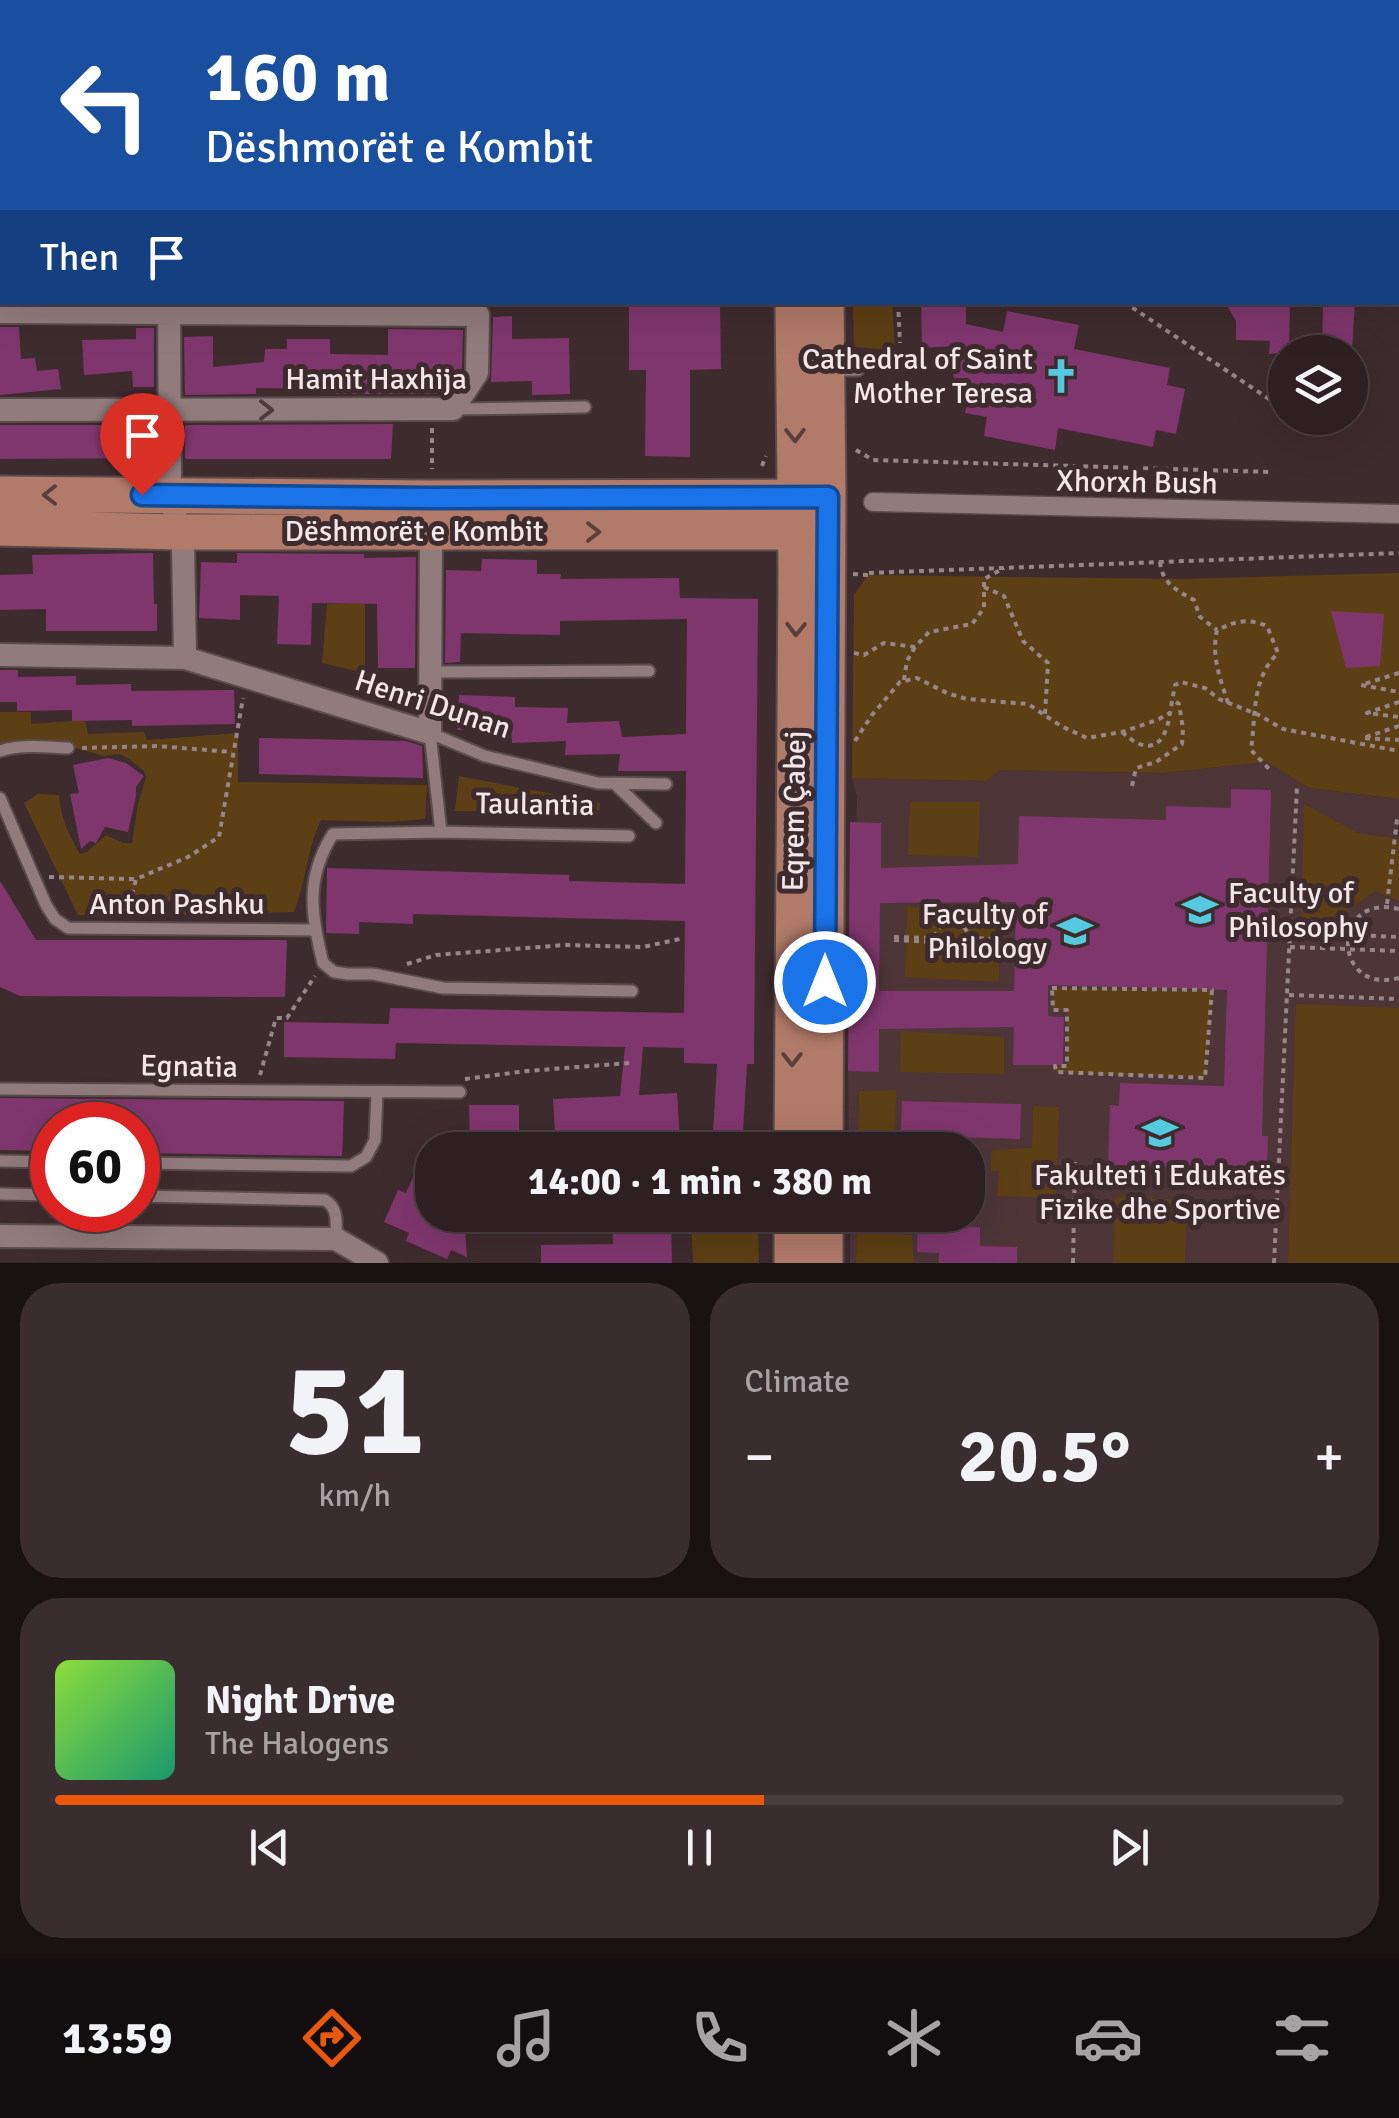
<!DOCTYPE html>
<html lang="en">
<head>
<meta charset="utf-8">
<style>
  body { margin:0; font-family:Signika,sans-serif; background:#3a2d2f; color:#f1f3f6; height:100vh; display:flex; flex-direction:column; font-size:38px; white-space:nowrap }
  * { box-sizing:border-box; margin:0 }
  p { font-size:32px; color:#a7a3a5 }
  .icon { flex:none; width:55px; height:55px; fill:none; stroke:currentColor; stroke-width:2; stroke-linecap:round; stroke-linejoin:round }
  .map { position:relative; height:1263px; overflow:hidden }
  .side { display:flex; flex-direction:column; gap:20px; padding:20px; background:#191213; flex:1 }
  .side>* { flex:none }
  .banner { position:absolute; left:0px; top:0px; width:1400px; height:305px; box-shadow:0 10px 40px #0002,0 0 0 2px #493e40; background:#1a4fa0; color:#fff; overflow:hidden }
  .buttons { position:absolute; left:1268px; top:335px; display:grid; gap:20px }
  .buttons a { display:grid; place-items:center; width:100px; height:100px; border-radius:50%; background:#2e2022; box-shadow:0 10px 40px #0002,0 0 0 2px #493e40; font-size:50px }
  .speed { position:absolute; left:30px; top:1102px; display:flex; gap:20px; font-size:50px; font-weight:700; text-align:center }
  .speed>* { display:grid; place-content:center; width:130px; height:130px; border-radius:50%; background:#2e2022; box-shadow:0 10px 40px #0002,0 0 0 2px #493e40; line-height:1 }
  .speed .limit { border:15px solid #d22; background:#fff; color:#111 }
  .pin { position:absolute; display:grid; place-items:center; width:85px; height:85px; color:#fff; margin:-102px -42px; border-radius:50% 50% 50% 0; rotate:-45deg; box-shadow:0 0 10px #0007 }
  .pin .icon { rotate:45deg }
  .me { position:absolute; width:110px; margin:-55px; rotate:0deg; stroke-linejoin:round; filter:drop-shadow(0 0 8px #0008) }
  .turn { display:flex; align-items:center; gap:35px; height:210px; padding:0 40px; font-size:45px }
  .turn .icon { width:130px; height:130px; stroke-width:2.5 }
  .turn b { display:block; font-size:70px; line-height:85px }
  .then { display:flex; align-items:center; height:95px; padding:0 40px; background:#0003; gap:20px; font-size:38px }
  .big { font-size:75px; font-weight:700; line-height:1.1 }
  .side .card { flex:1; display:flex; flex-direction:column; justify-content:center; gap:15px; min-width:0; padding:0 35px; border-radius:40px; background:#3a2d2f }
  .side .dial { align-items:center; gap:0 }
  .dial b { font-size:130px; line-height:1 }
  .song { display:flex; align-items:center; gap:30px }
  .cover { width:120px; height:120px; border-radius:15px; background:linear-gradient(135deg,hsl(90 70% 55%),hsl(160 70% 35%)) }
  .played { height:10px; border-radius:5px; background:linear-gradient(90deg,#ea580c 55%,#493e40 55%) }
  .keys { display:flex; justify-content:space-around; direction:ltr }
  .heat { display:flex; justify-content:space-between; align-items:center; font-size:55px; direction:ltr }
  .side .tiles { flex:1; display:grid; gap:20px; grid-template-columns:1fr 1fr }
  .card:last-child { grid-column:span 2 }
  .trip { position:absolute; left:415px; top:1132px; width:570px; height:100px; border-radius:40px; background:#2e2022; box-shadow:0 10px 40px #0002,0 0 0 2px #493e40; font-weight:700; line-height:100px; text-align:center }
  .tab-bar { display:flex; height:160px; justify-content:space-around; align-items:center; background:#120d0e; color:#a7a3a5 }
  .tab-bar .icon { width:70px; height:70px }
  .tab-bar .active { color:#ea580c }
  .tab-bar b { font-size:45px; color:#f1f3f6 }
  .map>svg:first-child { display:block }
  .built { fill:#4d3538 }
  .green { fill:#5d3f15 }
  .building { fill:#7f366d; fill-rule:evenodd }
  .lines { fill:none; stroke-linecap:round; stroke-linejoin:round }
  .service-casing { stroke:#5a4b4d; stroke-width:15 }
  .pedestrian-casing { stroke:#5a4b4d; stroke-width:21 }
  .minor-casing { stroke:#5a4b4d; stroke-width:26 }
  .tertiary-casing { stroke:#5a4b4d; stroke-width:31 }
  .primary-casing { stroke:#5a4b4d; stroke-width:39 }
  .path { stroke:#968689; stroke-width:4; stroke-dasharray:5 5; stroke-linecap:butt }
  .service { stroke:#917b7d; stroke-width:11 }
  .pedestrian { stroke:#917b7d; stroke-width:18 }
  .minor { stroke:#917b7d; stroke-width:22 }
  .tertiary { stroke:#917b7d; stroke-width:28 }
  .primary { stroke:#b17a69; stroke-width:35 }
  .oneway { stroke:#4f3b3e }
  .oneway2 { stroke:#5b3f3d }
  .route-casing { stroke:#114b97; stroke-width:25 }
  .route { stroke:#1a73e8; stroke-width:18 }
  .labels { text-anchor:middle; stroke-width:10; stroke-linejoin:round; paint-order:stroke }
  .poi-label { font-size:30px; fill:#f3e6e8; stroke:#3e2b2e; text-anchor:end }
  .street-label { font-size:30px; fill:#f3e6e8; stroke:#3e2b2e }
</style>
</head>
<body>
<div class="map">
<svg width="1399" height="1263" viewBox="0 0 1399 1263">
  <rect width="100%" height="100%" fill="#3e2b2e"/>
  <path class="built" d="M1267,762L1309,788L1399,799V1263H850V1215H968V1150H849L848,1071L850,1055L857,796L852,778L986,781L1000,770L1163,773Z"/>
  <path class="green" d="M892,303L895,350L854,347L853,308L857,305Z
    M1399,573V799L1309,788L1267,762L1163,773L1000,770L986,781L852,778L854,595L868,575L1182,579Z
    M327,604H365V673L322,663Z
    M0,712H31V724L85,720L88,734L144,732L147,740L238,733V782L427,785L425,819L389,822L321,820C307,849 306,882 294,912L173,915L171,901L133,900L125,916L78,915L24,803L38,794L59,795C60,817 69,835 80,854L87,852L106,835L123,843H132L138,804L146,777L144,771L128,758L119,754L104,756L58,743L19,741L0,745Z
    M459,776L600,803L599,810L455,811Z
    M910,802H980L978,857L908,855Z
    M1304,804L1358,833L1399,839V901L1375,891L1336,918L1333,926H1301Z
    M907,907L999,909V982L905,977Z
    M1052,988L1212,990L1205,1078L1056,1072L1055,1066L1067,1065V1011L1053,1010Z
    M1296,1004L1399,1008V1263H1288Z
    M901,1031L1004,1037V1074L900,1072Z
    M896,1090L895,1150H858L859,1091Z
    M1033,1106L1059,1107L1056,1198L997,1196L999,1171L990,1172L992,1150L1032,1148Z
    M1115,1197L1187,1200L1185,1263H1113Z
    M857,1215H894V1234L912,1235L914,1263H856Z
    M691,1219L758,1223L759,1263H693Z"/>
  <path class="building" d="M629,302H720L721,369L690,370V457L645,456L646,370H629Z
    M921,302H966V324L1003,332L1007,311L1079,325L1074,349L1170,368L1167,385L1185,389L1176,434L1156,430L1153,447L1058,428L1055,450L984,436L987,417L965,413L969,393L961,389L955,381L952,371L956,346L922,348Z
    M1225,302H1290L1289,352L1269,354L1270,341L1236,340V321Z
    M1323,302H1355L1352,352H1322Z
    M512,316V339L569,338L570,394L532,395V381L491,382L493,317Z
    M0,327H19L21,359L35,358L37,371L58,369L61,389L0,395Z
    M136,328H154V387H133L132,371L84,375L82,340L136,339Z
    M388,329L463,330L462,368L445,394H336V389L256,388V394L185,395L184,337L213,336V367L264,362L265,349H287V339H330V354L388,355Z
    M393,424L391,459H185V425Z
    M0,425H155V458L0,459Z
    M153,553L154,604H157V631H46V609L0,610V575L33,574L32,555Z
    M237,553L364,554V558L416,557L415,668H378L377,604L312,603L311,645L277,644L279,596L240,595V620L199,618L201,562L237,563Z
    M482,559L537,560V574H561L560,579L679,578L680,598L758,599L754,1064H747L742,1150H712L717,1064L684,1063V1048L643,1047L639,1095L677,1093L680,1142L556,1148L553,1099L620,1096L625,1047L396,1043L395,1059L284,1057V1022L389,1024L390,1008L684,1013L685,921L413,914V924L359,922V934L326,933L327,868L569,875V881L685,884L686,771H618L620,754L565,755L566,741L512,743L511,730H457L459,695L515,697V707L568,708L567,723L619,721L622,737L686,734L687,619L560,621V635L461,633L460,662L445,663L446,570L481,571Z
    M1331,611L1384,614L1380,666L1346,668Z
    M0,670H18V677L76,676V685L131,684V691L234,690L235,724L132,726V720L72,721V710L17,711V702H0Z
    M259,738L406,741L422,746L423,778L259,774Z
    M108,758L126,763L144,776L136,787V796L128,832L105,827L96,843L90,841L81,849L70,794L79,793L73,765Z
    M1231,789L1271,790L1262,1136H1268L1267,1170L1108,1165L1110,1105L1119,1106L1120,1083L1224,1086L1227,990L1048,985V1016L1064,1017L1063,1065H1013L1014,1027L879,1029V1072L848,1071L850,822L881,823V868L1018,864L1019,816L1166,820V806L1231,808ZM1016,902L1014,991H879L880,903Z
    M0,881L36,940H287L285,997L20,996L0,987Z
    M0,1098L344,1101L342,1156L138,1153V1125H52V1151L0,1150Z
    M902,1101L1021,1104L1020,1139L954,1137V1150H900Z
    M469,1105H519V1150H470Z
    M414,1175L432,1184V1215H464L467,1257L451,1250L447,1259L406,1241L409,1233L384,1222L398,1190L406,1193Z
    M612,1215H671L672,1263H541V1245L613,1244Z
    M918,1215H951L950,1227H980V1246L1017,1247V1263H939V1253L917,1252Z"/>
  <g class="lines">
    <defs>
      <path id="service" d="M297,0V2
        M832,370H858
        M453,409L585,407
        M430,672L649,671
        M430,733L485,756L598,783L666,784
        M430,733L441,832
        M0,751C21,744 46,747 68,748
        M614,783L656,823
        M0,798L46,905L55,919L68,928L314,930
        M629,836L441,832L333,834C305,878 311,915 323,963L334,972L348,974H373L443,988L632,991
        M0,1089L460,1092
        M0,1161L52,1162
        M138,1163L351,1166L366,1157L375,1140L377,1092
        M0,1194L52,1195
        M138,1196L325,1200C339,1208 336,1224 336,1239"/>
      <path id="pedestrian" d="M873,502L1399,514"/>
      <path id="minor" d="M1074,0L1076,2
        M884,2L886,0
        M1306,2L1311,0
        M0,154H2
        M169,302L170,495L183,545L185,658
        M0,312L478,315L477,373L453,409L0,410
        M0,655L185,658L430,733L431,531
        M0,1236L336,1239L377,1263"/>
      <path id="tertiary" d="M0,13L2,14"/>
      <path id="primary" d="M716,0L718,2
        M750,0L751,2
        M0,494L430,498L819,497
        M0,528L181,532H819
        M792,1150L796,570L793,302
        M825,1150L828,497L826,302
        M792,1215V1263
        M825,1215V1263"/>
    </defs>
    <use href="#service" class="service-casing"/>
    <use href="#pedestrian" class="pedestrian-casing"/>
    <use href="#minor" class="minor-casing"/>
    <use href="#tertiary" class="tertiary-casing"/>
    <use href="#primary" class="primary-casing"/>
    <path class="path" d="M635,0L636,2
      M457,2V0
      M851,2L855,0
      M898,302L900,343
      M1124,302L1272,401
      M432,428V469
      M856,450L873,460L1272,472
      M762,466L766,456
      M1160,562C1162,583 1176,590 1194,600L1200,617L1217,630
      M869,573L1399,553
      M853,574L868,575
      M984,587L1004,596L1023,641L1048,663L1045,714
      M854,653L864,655L884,643L915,647L929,632L972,624L984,608V579L1004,568
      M1399,673L1361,685L1399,692
      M904,680L907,661L915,647
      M1399,702L1367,713L1399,717
      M1228,703C1220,678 1211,656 1217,630C1236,621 1247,618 1267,626L1278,653C1251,679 1256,716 1251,750L1272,772
      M1399,726L1363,738L1399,740
      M1122,732C1148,756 1165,748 1170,713
      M855,741L872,715L900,682L917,678L947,693L967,699L1028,704L1061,726L1087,738L1122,732L1157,720L1170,713L1175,685L1181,682L1205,688L1219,699L1259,715L1283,729L1399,751
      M82,748L157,746L232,752
      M1132,786L1136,768L1156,762L1182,744L1183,729L1179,704L1176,702
      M49,877L134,879
      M1387,904L1397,819
      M1399,909C1330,892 1332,996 1399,978
      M127,914L136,879L188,857L219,837L243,698
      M1291,932L1399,937
      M894,937L933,938C942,925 943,920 960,922L972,938L997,939
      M894,940L935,942L942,953C959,959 963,953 972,940L977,941
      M1290,947L1399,951
      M407,964L436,955L565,945L643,947L680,939
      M1052,988L1212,990L1205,1078L1056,1072L1055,1066H1067V1010H1053Z
      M1289,995L1399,999
      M260,1075L276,1018H287L315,976
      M465,1079L527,1071L629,1063
      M1073,1263L1075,1162
      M1274,1263L1297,786"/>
    <use href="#service" class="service"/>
    <use href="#pedestrian" class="pedestrian"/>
    <use href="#minor" class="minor"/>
    <use href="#tertiary" class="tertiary"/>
    <use href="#primary" class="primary"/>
  </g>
  <defs><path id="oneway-chevron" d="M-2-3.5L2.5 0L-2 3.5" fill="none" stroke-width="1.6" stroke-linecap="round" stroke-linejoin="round" transform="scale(2.5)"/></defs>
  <use class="oneway" href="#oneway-chevron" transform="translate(266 410)"/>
  <g class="oneway2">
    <use href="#oneway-chevron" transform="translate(795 435) rotate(89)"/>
    <use href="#oneway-chevron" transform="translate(50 495) rotate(-180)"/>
    <use href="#oneway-chevron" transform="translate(593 532)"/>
    <use href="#oneway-chevron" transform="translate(796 629) rotate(91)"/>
    <use href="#oneway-chevron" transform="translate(792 1059) rotate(90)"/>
  </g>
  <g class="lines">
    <defs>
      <path id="route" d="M142,495L430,498L828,497L825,982"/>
    </defs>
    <use href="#route" class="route-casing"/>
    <use href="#route" class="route"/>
  </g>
  <defs>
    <symbol id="church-bare" viewBox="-9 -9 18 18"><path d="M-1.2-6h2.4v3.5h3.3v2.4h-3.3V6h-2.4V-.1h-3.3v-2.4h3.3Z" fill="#55cadf" stroke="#3e2b2e" stroke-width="2.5" paint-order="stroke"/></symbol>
    <symbol id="university-bare" viewBox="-9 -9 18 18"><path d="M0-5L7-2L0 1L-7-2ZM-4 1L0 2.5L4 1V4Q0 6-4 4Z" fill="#55cadf" stroke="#3e2b2e" stroke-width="2.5" paint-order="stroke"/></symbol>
  </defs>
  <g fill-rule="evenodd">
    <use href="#church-bare" x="1036" y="351" width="50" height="50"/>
    <use href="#university-bare" x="1175" y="885" width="50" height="50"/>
    <use href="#university-bare" x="1050" y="906" width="50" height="50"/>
    <use href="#university-bare" x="1135" y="1108" width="50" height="50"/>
  </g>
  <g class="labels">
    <g class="poi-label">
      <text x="1033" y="369">Cathedral of Saint<tspan x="1033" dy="34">Mother Teresa</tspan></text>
      <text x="1228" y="903" text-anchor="start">Faculty of<tspan x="1228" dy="34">Philosophy</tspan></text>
      <text x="1047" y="924">Faculty of<tspan x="1047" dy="34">Philology</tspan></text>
      <text x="1160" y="1185" text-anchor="middle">Fakulteti i Edukatës<tspan x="1160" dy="34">Fizike dhe Sportive</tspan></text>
    </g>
    <g class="street-label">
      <text x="376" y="389">Hamit Haxhija</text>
      <text transform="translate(1137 482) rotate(1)" y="10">Xhorxh Bush</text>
      <text x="414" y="541">Dëshmorët e Kombit</text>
      <text transform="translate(433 704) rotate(18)" y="10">Henri Dunan</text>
      <text transform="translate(535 804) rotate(1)" y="10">Taulantia</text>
      <text transform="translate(794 811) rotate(-89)" y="10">Eqrem Çabej</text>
      <text x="177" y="914">Anton Pashku</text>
      <text transform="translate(189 1066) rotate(1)" y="10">Egnatia</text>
    </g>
  </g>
</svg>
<div class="buttons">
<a><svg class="icon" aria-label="layers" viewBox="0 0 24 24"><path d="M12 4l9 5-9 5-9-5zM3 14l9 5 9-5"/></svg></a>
</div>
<div class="speed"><div class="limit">60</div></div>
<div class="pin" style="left:142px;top:495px;background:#d93025"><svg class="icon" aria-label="arrive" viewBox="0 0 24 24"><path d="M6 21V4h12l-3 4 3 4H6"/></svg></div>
<svg class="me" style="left:825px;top:982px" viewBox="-20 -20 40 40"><circle r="17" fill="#1a73e8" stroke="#fff" stroke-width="3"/><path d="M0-11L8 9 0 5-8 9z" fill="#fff"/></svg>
<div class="trip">14:00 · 1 min · 380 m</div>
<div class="banner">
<div class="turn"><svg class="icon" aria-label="left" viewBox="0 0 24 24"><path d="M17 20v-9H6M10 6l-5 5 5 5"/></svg><div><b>160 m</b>Dëshmorët e Kombit</div></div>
<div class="then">Then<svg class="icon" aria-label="arrive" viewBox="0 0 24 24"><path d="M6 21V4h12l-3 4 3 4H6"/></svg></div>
</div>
</div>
<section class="side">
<div class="tiles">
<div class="card dial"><b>51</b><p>km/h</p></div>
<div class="card"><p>Climate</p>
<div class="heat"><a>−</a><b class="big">20.5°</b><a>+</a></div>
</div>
<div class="card">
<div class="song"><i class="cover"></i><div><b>Night Drive</b><p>The Halogens</p></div></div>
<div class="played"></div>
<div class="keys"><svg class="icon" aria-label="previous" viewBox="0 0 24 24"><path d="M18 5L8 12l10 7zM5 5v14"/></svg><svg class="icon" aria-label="pause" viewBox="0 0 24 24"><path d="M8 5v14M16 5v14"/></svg><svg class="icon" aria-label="next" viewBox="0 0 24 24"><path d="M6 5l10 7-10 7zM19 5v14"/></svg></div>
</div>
</div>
</section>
<nav class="tab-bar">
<b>13:59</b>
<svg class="icon active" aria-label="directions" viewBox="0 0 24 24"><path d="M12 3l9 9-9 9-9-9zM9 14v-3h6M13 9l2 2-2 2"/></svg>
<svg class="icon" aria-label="music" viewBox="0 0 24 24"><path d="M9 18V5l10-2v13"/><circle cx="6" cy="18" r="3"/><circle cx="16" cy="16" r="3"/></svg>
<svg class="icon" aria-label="phone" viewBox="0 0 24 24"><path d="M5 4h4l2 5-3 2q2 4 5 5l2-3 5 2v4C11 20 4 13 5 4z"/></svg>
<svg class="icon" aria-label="climate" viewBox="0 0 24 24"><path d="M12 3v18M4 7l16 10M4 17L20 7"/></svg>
<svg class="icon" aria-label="car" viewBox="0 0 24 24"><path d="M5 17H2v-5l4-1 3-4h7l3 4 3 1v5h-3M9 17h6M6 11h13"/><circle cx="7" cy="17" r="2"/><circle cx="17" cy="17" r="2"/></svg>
<svg class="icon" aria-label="filters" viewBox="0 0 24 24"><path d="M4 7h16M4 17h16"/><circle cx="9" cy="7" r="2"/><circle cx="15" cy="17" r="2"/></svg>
</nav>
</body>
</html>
